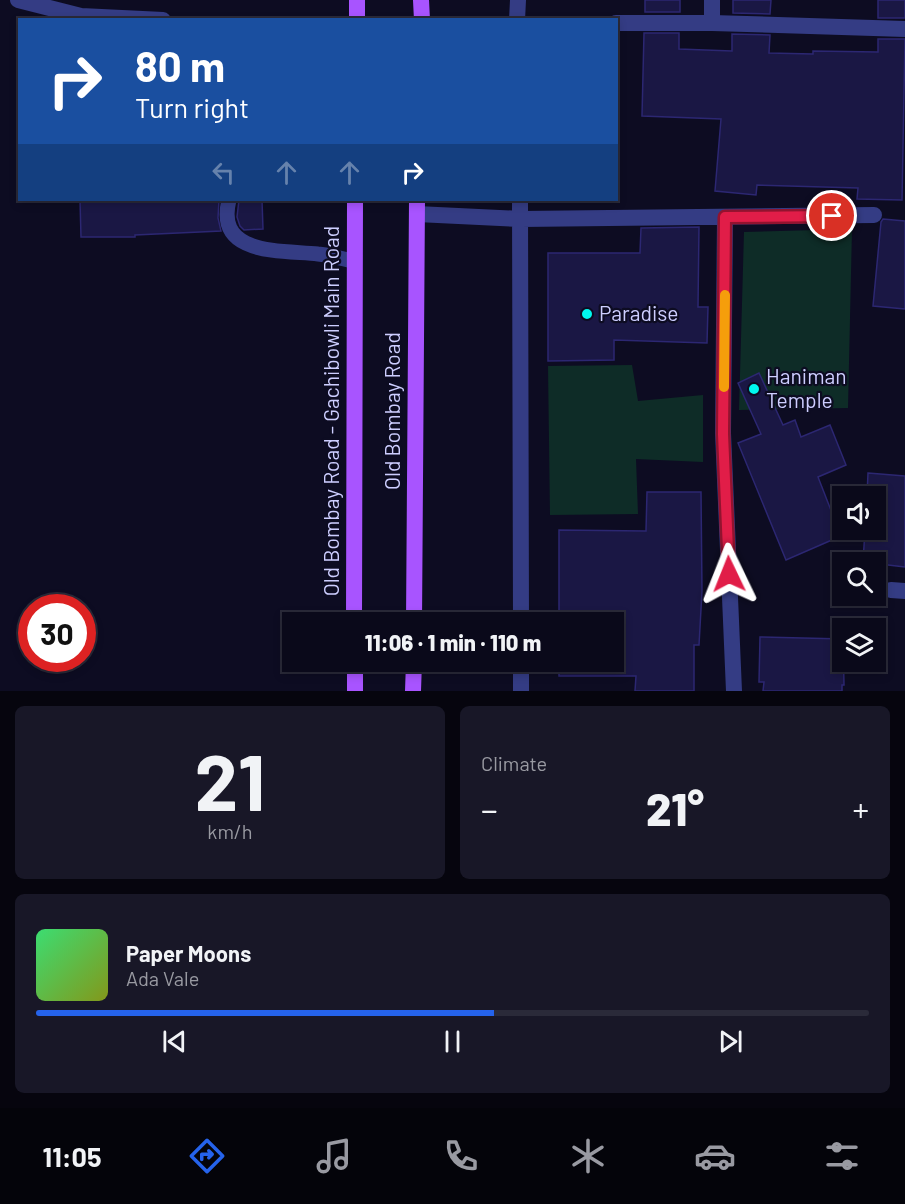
<!DOCTYPE html>
<html lang="en">
<head>
<meta charset="utf-8">
<style>
  body { margin:0; font-family:Barlow,sans-serif; background:#181727; color:#f1f3f6; height:100vh; display:flex; flex-direction:column; font-size:22px; white-space:nowrap }
  * { box-sizing:border-box; margin:0 }
  p { font-size:20px; color:#999aa2 }
  .icon { flex:none; width:33px; height:33px; fill:none; stroke:currentColor; stroke-width:2; stroke-linecap:round; stroke-linejoin:round }
  .map { position:relative; height:691px; overflow:hidden }
  .panel { display:flex; flex-direction:column; gap:15px; padding:15px; background:#06050e; flex:1 }
  .panel>* { flex:none }
  .banner { position:absolute; left:18px; top:18px; width:600px; height:183px; border-radius:0px; box-shadow:0 3px 9px #0003,0 0 0 2px #2a2a39; background:#1a4fa0; color:#fff; overflow:hidden }
  .buttons { position:absolute; left:832px; top:486px; display:grid; gap:12px }
  .buttons a { display:grid; place-items:center; width:54px; height:54px; border-radius:0px; background:#0a091a; box-shadow:0 3px 9px #0003,0 0 0 2px #2a2a39; font-size:30px }
  .speed { position:absolute; left:18px; top:594px; display:flex; gap:12px; font-size:30px; font-weight:700; text-align:center }
  .speed>* { display:grid; place-content:center; width:78px; height:78px; border-radius:50%; background:#0a091a; box-shadow:0 3px 9px #0003,0 0 0 2px #2a2a39; line-height:1 }
  .speed .limit { border:9px solid #d22; background:#fff; color:#111 }
  .pin { position:absolute; display:grid; place-items:center; width:51px; height:51px; color:#fff; margin:-26px; border:3px solid #fff; border-radius:50%; box-shadow:0 2px 6px #0007 }
  .me { position:absolute; width:66px; margin:-33px; rotate:358deg; stroke-linejoin:round; filter:drop-shadow(0 0 4px #0008) }
  .turn { display:flex; align-items:center; gap:21px; height:126px; padding:0 18px; font-size:27px }
  .turn .icon { width:78px; height:78px; stroke-width:2.5 }
  .turn b { display:block; font-size:42px; line-height:51px }
  .lanes { display:flex; align-items:center; height:57px; padding:0 18px; background:#0003; justify-content:center; gap:30px; direction:ltr }
  .lanes .off { opacity:.35 }
  .big { font-size:45px; font-weight:800; line-height:1.1 }
  .panel .widget { flex:1; display:flex; flex-direction:column; justify-content:center; gap:9px; min-width:0; padding:0 21px; border-radius:9px; background:#181727 }
  .panel .dial { align-items:center; gap:0 }
  .dial b { font-size:78px; line-height:1 }
  .song { display:flex; align-items:center; gap:18px }
  .cover { width:72px; height:72px; border-radius:9px; background:linear-gradient(135deg,hsl(140 70% 55%),hsl(70 70% 35%)) }
  .played { height:6px; border-radius:3px; background:linear-gradient(90deg,#2563eb 55%,#2a2a39 55%) }
  .keys { display:flex; justify-content:space-around; direction:ltr }
  .heat { display:flex; justify-content:space-between; align-items:center; font-size:33px; direction:ltr }
  .panel .tiles { flex:1; display:grid; gap:15px; grid-template-columns:1fr 1fr }
  .widget:last-child { grid-column:span 2 }
  .trip { position:absolute; left:282px; top:612px; width:342px; height:60px; border-radius:0px; background:#0a091a; box-shadow:0 3px 9px #0003,0 0 0 2px #2a2a39; font-weight:800; line-height:60px; text-align:center }
  .tabs { display:flex; height:96px; justify-content:space-around; align-items:center; background:#04040a; color:#999aa2 }
  .tabs .icon { width:42px; height:42px }
  .tabs .current { color:#2563eb }
  .tabs b { font-size:27px; color:#f1f3f6 }
  .map>svg:first-child { display:block }
  .green { fill:#0e2c27 }
  .building { fill:#1a1744; stroke:#2c2772; stroke-width:1.5 }
  .lines { fill:none; stroke-linecap:round; stroke-linejoin:round }
  .service { stroke:#343c84; stroke-width:15 }
  .minor { stroke:#343c84; stroke-width:16 }
  .primary { stroke:#a854ff; stroke-width:16 }
  .route-casing { stroke:#92132f; stroke-width:15 }
  .route { stroke:#e11d48; stroke-width:10 }
  .slow { stroke:#f59e0b; stroke-width:10 }
  .poi-dot { fill:#00f8ef; stroke:#0d0c22; stroke-width:2 }
  .labels { text-anchor:middle; stroke-width:4.5; stroke-linejoin:round; paint-order:stroke }
  .poi-label { font-size:21px; fill:#cdceff; stroke:#0d0c22; text-anchor:start }
  .street-label { font-size:21px; fill:#cdceff; stroke:#0d0c22 }
</style>
</head>
<body>
<div class="map">
<svg width="905" height="691" viewBox="0 0 905 691">
  <rect width="100%" height="100%" fill="#0d0c22"/>
  <path class="green" d="M852,229L848,408L739,410L744,232Z
    M632,365L638,401L703,395V462L636,459L638,514L550,515L548,366Z"/>
  <path class="building" d="M645,0H680V12H645Z
    M733,0H771L770,14L733,13Z
    M878,0H905V18H878Z
    M644,33H679V49L732,51V34L770,35L769,53L813,54V51L878,52V39H905L902,200L857,199L858,188L757,185L756,195L715,191L721,119L642,116Z
    M80,200H219L218,218L221,231L135,235V237H81Z
    M239,200H262L263,229L244,230L240,226L237,217Z
    M883,219L905,221V309L873,306L881,222Z
    M699,227L698,307H708L707,343L614,340V360L548,361V253H640L641,228Z
    M759,373L783,425L795,420L801,437L830,425L846,465L818,477L841,536L786,560L738,443L761,434L738,383Z
    M868,473L905,476V567L863,562L865,530H876V496H867Z
    M647,492H701L702,591L699,645H694V691H635L636,676H559V662H614V622H559V530L646,531Z
    M760,637L843,639L844,685H842V691H763L764,682H759Z"/>
  <g class="lines">
    <path class="service" d="M229,200C215,256 281,250 318,254C330,255 342,259 354,261"/>
    <path class="minor" d="M18,0L81,16L163,20
      M517,20L518,0
      M616,23H712L905,29
      M712,23V0
      M520,200L521,622
      M417,214L521,219L874,215
      M725,217L723,433L734,691
      M891,590L905,591
      M521,662V691"/>
    <path class="primary" d="M357,0V20
      M421,0L422,20
      M354,622L355,200
      M414,622L417,200
      M355,662V691
      M413,691L414,662"/>
  </g>
  <g class="lines">
    <defs>
      <path id="route" d="M729,574L723,434L725,217L832,216"/>
    </defs>
    <use href="#route" class="route-casing"/>
    <use href="#route" class="route"/>
    <path class="slow" d="M724,387L725,295"/>
  </g>
  <g class="poi-dot">
    <circle cx="587" cy="314" r="6"/>
    <circle cx="754" cy="389" r="6"/>
  </g>
  <g class="labels">
    <g class="poi-label">
      <text x="599" y="321">Paradise</text>
      <text x="766" y="384">Haniman<tspan x="766" dy="24">Temple</tspan></text>
    </g>
    <g class="street-label">
      <text transform="translate(332 411) rotate(-90)" y="7">Old Bombay Road - Gachibowli Main Road</text>
      <text transform="translate(393 411) rotate(-90)" y="7">Old Bombay Road</text>
    </g>
  </g>
</svg>
<div class="buttons">
<a><svg class="icon" aria-label="sound" viewBox="0 0 24 24"><path d="M4 9h4l5-4v14l-5-4H4zM17 9q2 3 0 6"/></svg></a>
<a><svg class="icon" aria-label="search" viewBox="0 0 24 24"><circle cx="10" cy="10" r="6"/><path d="M15 15l6 6"/></svg></a>
<a><svg class="icon" aria-label="layers" viewBox="0 0 24 24"><path d="M12 4l9 5-9 5-9-5zM3 14l9 5 9-5"/></svg></a>
</div>
<div class="speed"><div class="limit">30</div></div>
<div class="pin" style="left:832px;top:216px;background:#d93025"><svg class="icon" aria-label="arrive" viewBox="0 0 24 24"><path d="M6 21V4h12l-3 4 3 4H6"/></svg></div>
<svg class="me" style="left:729px;top:574px" viewBox="-20 -20 40 40"><path d="M0-17L14 15 0 8-14 15z" fill="#e11d48" stroke="#fff" stroke-width="4"/></svg>
<div class="trip">11:06 · 1 min · 110 m</div>
<div class="banner">
<div class="turn"><svg class="icon" aria-label="right" viewBox="0 0 24 24"><path d="M7 20v-9h11M14 6l5 5-5 5"/></svg><div><b>80 m</b>Turn right</div></div>
<div class="lanes"><svg class="icon off" aria-label="left" viewBox="0 0 24 24"><path d="M17 20v-9H6M10 6l-5 5 5 5"/></svg><svg class="icon off" aria-label="ahead" viewBox="0 0 24 24"><path d="M12 20V5M6 11l6-6 6 6"/></svg><svg class="icon off" aria-label="ahead" viewBox="0 0 24 24"><path d="M12 20V5M6 11l6-6 6 6"/></svg><svg class="icon" aria-label="right" viewBox="0 0 24 24"><path d="M7 20v-9h11M14 6l5 5-5 5"/></svg></div>
</div>
</div>
<section class="panel">
<div class="tiles">
<div class="widget dial"><b>21</b><p>km/h</p></div>
<div class="widget"><p>Climate</p>
<div class="heat"><a>−</a><b class="big">21°</b><a>+</a></div>
</div>
<div class="widget">
<div class="song"><i class="cover"></i><div><b>Paper Moons</b><p>Ada Vale</p></div></div>
<div class="played"></div>
<div class="keys"><svg class="icon" aria-label="previous" viewBox="0 0 24 24"><path d="M18 5L8 12l10 7zM5 5v14"/></svg><svg class="icon" aria-label="pause" viewBox="0 0 24 24"><path d="M8 5v14M16 5v14"/></svg><svg class="icon" aria-label="next" viewBox="0 0 24 24"><path d="M6 5l10 7-10 7zM19 5v14"/></svg></div>
</div>
</div>
</section>
<nav class="tabs">
<b>11:05</b>
<svg class="icon current" aria-label="directions" viewBox="0 0 24 24"><path d="M12 3l9 9-9 9-9-9zM9 14v-3h6M13 9l2 2-2 2"/></svg>
<svg class="icon" aria-label="music" viewBox="0 0 24 24"><path d="M9 18V5l10-2v13"/><circle cx="6" cy="18" r="3"/><circle cx="16" cy="16" r="3"/></svg>
<svg class="icon" aria-label="phone" viewBox="0 0 24 24"><path d="M5 4h4l2 5-3 2q2 4 5 5l2-3 5 2v4C11 20 4 13 5 4z"/></svg>
<svg class="icon" aria-label="climate" viewBox="0 0 24 24"><path d="M12 3v18M4 7l16 10M4 17L20 7"/></svg>
<svg class="icon" aria-label="car" viewBox="0 0 24 24"><path d="M5 17H2v-5l4-1 3-4h7l3 4 3 1v5h-3M9 17h6M6 11h13"/><circle cx="7" cy="17" r="2"/><circle cx="17" cy="17" r="2"/></svg>
<svg class="icon" aria-label="filters" viewBox="0 0 24 24"><path d="M4 7h16M4 17h16"/><circle cx="9" cy="7" r="2"/><circle cx="15" cy="17" r="2"/></svg>
</nav>
</body>
</html>
